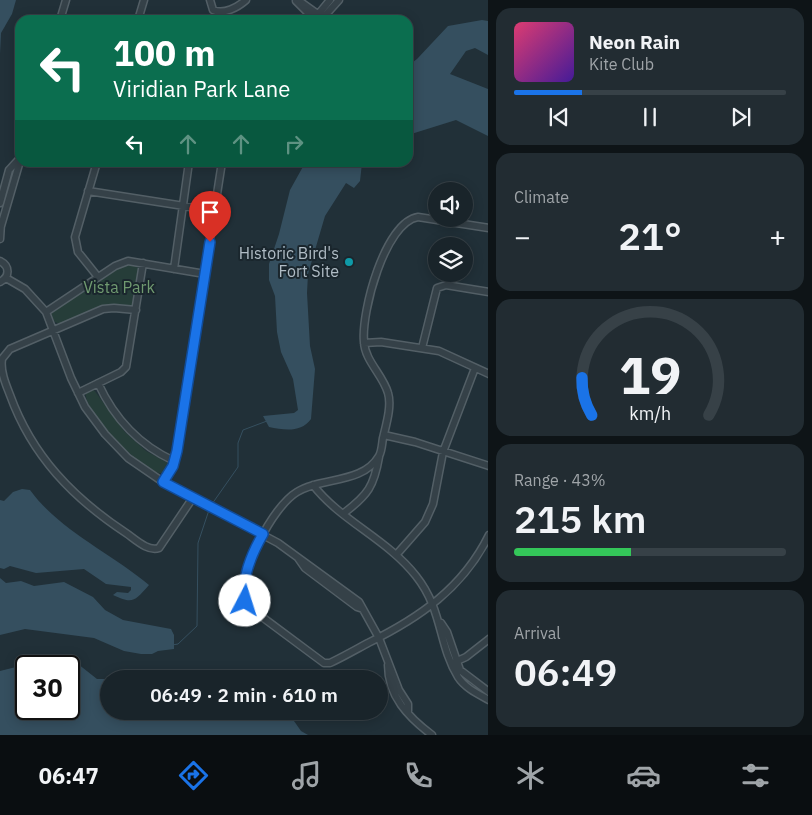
<!DOCTYPE html>
<html lang="en">
<head>
<meta charset="utf-8">
<style>
  body { margin:0; font-family:"IBM Plex Sans",sans-serif; background:#222c32; color:#f1f3f6; height:100vh; display:flex; flex-direction:column; font-size:19px; white-space:nowrap }
  * { box-sizing:border-box; margin:0 }
  p { font-size:16px; color:#9fa4a8 }
  .icon { flex:none; width:28px; height:28px; fill:none; stroke:currentColor; stroke-width:2; stroke-linecap:round; stroke-linejoin:round }
  .map { position:relative; flex:1; overflow:hidden }
  .panel { display:flex; flex-direction:column; gap:8px; padding:8px; background:#0e1417; width:324px }
  .panel>* { flex:none }
  .banner { position:absolute; left:15px; top:15px; width:398px; height:152px; border-radius:15px; box-shadow:0 2px 12px #0003,0 0 0 1px #374147; background:#0b6e4f; color:#fff; overflow:hidden }
  .controls { position:absolute; left:428px; top:182px; display:grid; gap:10px }
  .controls a { display:grid; place-items:center; width:45px; height:45px; border-radius:50%; background:#19242a; box-shadow:0 2px 12px #0003,0 0 0 1px #374147; font-size:25px }
  .speed { position:absolute; left:15px; top:655px; display:flex; gap:10px; font-size:25px; font-weight:700; text-align:center }
  .speed>* { display:grid; place-content:center; width:65px; height:65px; border-radius:50%; background:#19242a; box-shadow:0 2px 12px #0003,0 0 0 1px #374147; line-height:1 }
  .speed .limit { border:2px solid #111; border-radius:8px; background:#fff; color:#111 }
  .pin { position:absolute; display:grid; place-items:center; width:42px; height:42px; color:#fff; margin:-51px -21px; border-radius:50% 50% 50% 0; rotate:-45deg; box-shadow:0 0 5px #0007 }
  .pin .icon { rotate:45deg }
  .me { position:absolute; width:55px; margin:-28px; rotate:5deg; stroke-linejoin:round; filter:drop-shadow(0 0 4px #0008) }
  .turn { display:flex; align-items:center; gap:18px; height:105px; padding:0 15px; font-size:22px }
  .turn .icon { width:65px; height:65px; stroke-width:2.5 }
  .turn b { display:block; font-size:35px; line-height:42px }
  .lanes { display:flex; align-items:center; height:48px; padding:0 15px; background:#0003; justify-content:center; gap:25px; direction:ltr }
  .lanes .off { opacity:.35 }
  .big { font-size:38px; font-weight:600; line-height:1.1 }
  .panel .card { flex:1; display:flex; flex-direction:column; justify-content:center; gap:8px; min-width:0; padding:0 18px; border-radius:15px; background:#222c32 }
  .panel .dial { align-items:center; gap:0 }
  .dial svg { height:130px; overflow:visible; fill:none; stroke:#374147; stroke-width:7; stroke-linecap:round; text-anchor:middle }
  .dial text { fill:#f1f3f6; stroke:none }
  .song { display:flex; align-items:center; gap:15px }
  .cover { width:60px; height:60px; border-radius:8px; background:linear-gradient(135deg,hsl(340 70% 55%),hsl(260 70% 35%)) }
  .played { height:5px; border-radius:2px; background:linear-gradient(90deg,#1a73e8 25%,#374147 25%) }
  .keys { display:flex; justify-content:space-around; direction:ltr }
  .heat { display:flex; justify-content:space-between; align-items:center; font-size:28px; direction:ltr }
  .charge { height:8px; border-radius:4px; background:linear-gradient(90deg,#34c759 43%,#374147 0) }
  .trip { position:absolute; left:100px; top:670px; width:288px; height:50px; border-radius:25px; background:#19242a; box-shadow:0 2px 12px #0003,0 0 0 1px #374147; font-weight:600; line-height:50px; text-align:center }
  .menu { display:flex; height:80px; justify-content:space-around; align-items:center; background:#0a0e11; color:#9fa4a8 }
  .menu .icon { width:35px; height:35px }
  .menu .current { color:#1a73e8 }
  .menu b { font-size:22px; color:#f1f3f6 }
  main { display:flex; flex:1; min-height:0 }
  .map>svg:first-child { display:block }
  .green { fill:#263d39 }
  .water { fill:#354f5f; fill-rule:evenodd }
  .lines { fill:none; stroke-linecap:round; stroke-linejoin:round }
  .stream { stroke:#354f5f; stroke-width:1 }
  .minor-casing { stroke:#535f66; stroke-width:9 }
  .minor { stroke:#354148; stroke-width:6 }
  .route-casing { stroke:#114b97; stroke-width:12 }
  .route { stroke:#1a73e8; stroke-width:9 }
  .culture-dot { fill:#0f9aa8; stroke:#1a262d; stroke-width:2 }
  .labels { text-anchor:middle; stroke-width:4; stroke-linejoin:round; paint-order:stroke }
  .poi-label { font-size:16px; fill:#b0bcc5; stroke:#1a262d; text-anchor:end }
  .park-label { font-size:16px; fill:#709a70; stroke:#1a262d }
</style>
</head>
<body>
<main>
<div class="map">
<svg width="489" height="735" viewBox="0 0 489 735">
  <rect width="100%" height="100%" fill="#213038"/>
  <path class="green" d="M130,264L136,266L140,270L136,298L132,305H106L60,324L55,322L51,315L53,309L117,267Z
    M94,390L125,432L146,451L168,463L163,473C146,476 81,410 86,392Z"/>
  <path class="water" d="M0,0H16L12,14L1,33L0,54Z
    M482,20L488,21V55L475,48L466,51L450,74L488,89V136L456,120L408,135V66L417,59L448,26Z
    M305,163H362L360,181L354,188L346,183L325,216L308,274L307,293L310,346L315,369L311,419C301,433 284,430 269,427L263,416L294,413L298,410L293,379L281,352L277,332L275,296L269,280V264L279,234L290,190Z
    M22,489L30,490C60,531 111,553 149,585C134,602 133,604 113,595L117,592L128,593L131,590V587L106,584L84,569L36,573L10,566L4,569L0,568V500L4,501L13,492Z
    M0,578L6,583L21,581L34,586L64,582L93,597L105,610L123,620L171,629L174,635V649L158,651L152,654H141L124,651L94,638L25,629L0,635Z
    M36,662L78,664L97,679H109V711H230L239,714L245,711H287L301,731L308,735H0V671ZM69,666V709H26V666Z"/>
  <g class="lines">
    <path class="stream" d="M212,504L238,467V443L243,430L267,421
      M172,645L178,644L197,626L198,543L209,510"/>
    <defs>
      <path id="minor" d="M210,0L213,10C224,15 238,7 246,0
        M298,0L323,18
        M296,1L315,20
        M316,17L330,0
        M60,20L66,0
        M138,20L144,0
        M321,20L339,0
        M97,162L75,237L78,252L98,277
        M88,191L216,211
        M0,203L9,170L20,158
        M1,226L20,161
        M489,228L418,217C385,222 361,312 364,342C365,361 383,375 388,393C392,406 386,425 383,438C382,443 382,451 379,456C363,484 321,477 297,492C272,507 239,572 245,601L250,608L324,663H330C343,657 355,650 368,643C419,618 463,588 489,535
        M0,239L1,223
        M0,261C10,266 10,277 0,282
        M174,269L189,162
        M6,278L25,289L46,312L71,378L85,407L105,434L128,458L163,482L278,543L359,602L379,638L399,690L408,704V711
        M136,310L114,308L103,309L10,349L2,359C0,371 6,385 10,395C32,456 73,498 126,533C135,539 148,552 159,548L192,499
        M46,312L115,266L128,261L205,274
        M364,343L381,342L439,351L489,374
        M422,348L437,288L446,285L489,292
        M98,383C114,418 139,445 174,461
        M78,393L121,372L126,367L143,263
        M384,435L415,442L489,466
        M163,482L173,466L177,451L222,162
        M313,485C341,521 387,539 416,576C443,610 438,644 458,677C465,688 478,694 489,700
        M344,513C368,495 374,486 379,457
        M397,554L425,522L433,504L443,452L475,368
        M298,558L305,568L357,607L363,609
        M441,623L447,632L460,670L489,692
        M455,662L466,657L489,639
        M388,665C388,696 408,717 432,735"/>
    </defs>
    <use href="#minor" class="minor-casing"/>
    <use href="#minor" class="minor"/>
  </g>
  <g class="lines">
    <defs>
      <path id="route" d="M210,242L177,451L173,466L163,482L263,534C252,553 241,578 245,601"/>
    </defs>
    <use href="#route" class="route-casing"/>
    <use href="#route" class="route"/>
  </g>
  <circle class="culture-dot" cx="349" cy="262" r="5"/>
  <g class="labels">
    <g class="poi-label">
      <text x="339" y="259">Historic Bird's<tspan x="339" dy="18">Fort Site</tspan></text>
    </g>
    <g class="park-label">
      <text x="119" y="293">Vista Park</text>
    </g>
  </g>
</svg>
<div class="controls">
<a><svg class="icon" aria-label="sound" viewBox="0 0 24 24"><path d="M4 9h4l5-4v14l-5-4H4zM17 9q2 3 0 6"/></svg></a>
<a><svg class="icon" aria-label="layers" viewBox="0 0 24 24"><path d="M12 4l9 5-9 5-9-5zM3 14l9 5 9-5"/></svg></a>
</div>
<div class="speed"><div class="limit">30</div></div>
<div class="pin" style="left:210px;top:242px;background:#d93025"><svg class="icon" aria-label="arrive" viewBox="0 0 24 24"><path d="M6 21V4h12l-3 4 3 4H6"/></svg></div>
<svg class="me" style="left:245px;top:601px" viewBox="-20 -20 40 40"><circle r="19" fill="#fff"/><path d="M0-13L10 11 0 6-10 11z" fill="#1a73e8"/></svg>
<div class="trip">06:49 · 2 min · 610 m</div>
<div class="banner">
<div class="turn"><svg class="icon" aria-label="left" viewBox="0 0 24 24"><path d="M17 20v-9H6M10 6l-5 5 5 5"/></svg><div><b>100 m</b>Viridian Park Lane</div></div>
<div class="lanes"><svg class="icon" aria-label="left" viewBox="0 0 24 24"><path d="M17 20v-9H6M10 6l-5 5 5 5"/></svg><svg class="icon off" aria-label="ahead" viewBox="0 0 24 24"><path d="M12 20V5M6 11l6-6 6 6"/></svg><svg class="icon off" aria-label="ahead" viewBox="0 0 24 24"><path d="M12 20V5M6 11l6-6 6 6"/></svg><svg class="icon off" aria-label="right" viewBox="0 0 24 24"><path d="M7 20v-9h11M14 6l5 5-5 5"/></svg></div>
</div>
</div>
<section class="panel">
<div class="card">
<div class="song"><i class="cover"></i><div><b>Neon Rain</b><p>Kite Club</p></div></div>
<div class="played"></div>
<div class="keys"><svg class="icon" aria-label="previous" viewBox="0 0 24 24"><path d="M18 5L8 12l10 7zM5 5v14"/></svg><svg class="icon" aria-label="pause" viewBox="0 0 24 24"><path d="M8 5v14M16 5v14"/></svg><svg class="icon" aria-label="next" viewBox="0 0 24 24"><path d="M6 5l10 7-10 7zM19 5v14"/></svg></div>
</div>
<div class="card"><p>Climate</p>
<div class="heat"><a>−</a><b class="big">21°</b><a>+</a></div>
</div>
<div class="card dial"><svg viewBox="0 0 100 80">
<path d="M14 69A42 42 0 1 1 86 69"/>
<path d="M14 69A42 42 0 0 1 8 46" stroke="#1a73e8"/>
<text x="50" y="56" font-size="32" font-weight="700">19</text>
<text x="50" y="72" font-size="11">km/h</text>
</svg></div>
<div class="card"><p>Range · 43%</p><b class="big">215 km</b><div class="charge"></div></div>
<div class="card"><p>Arrival</p><b class="big">06:49</b></div>
</section>
</main>
<nav class="menu">
<b>06:47</b>
<svg class="icon current" aria-label="directions" viewBox="0 0 24 24"><path d="M12 3l9 9-9 9-9-9zM9 14v-3h6M13 9l2 2-2 2"/></svg>
<svg class="icon" aria-label="music" viewBox="0 0 24 24"><path d="M9 18V5l10-2v13"/><circle cx="6" cy="18" r="3"/><circle cx="16" cy="16" r="3"/></svg>
<svg class="icon" aria-label="phone" viewBox="0 0 24 24"><path d="M5 4h4l2 5-3 2q2 4 5 5l2-3 5 2v4C11 20 4 13 5 4z"/></svg>
<svg class="icon" aria-label="climate" viewBox="0 0 24 24"><path d="M12 3v18M4 7l16 10M4 17L20 7"/></svg>
<svg class="icon" aria-label="car" viewBox="0 0 24 24"><path d="M5 17H2v-5l4-1 3-4h7l3 4 3 1v5h-3M9 17h6M6 11h13"/><circle cx="7" cy="17" r="2"/><circle cx="17" cy="17" r="2"/></svg>
<svg class="icon" aria-label="filters" viewBox="0 0 24 24"><path d="M4 7h16M4 17h16"/><circle cx="9" cy="7" r="2"/><circle cx="15" cy="17" r="2"/></svg>
</nav>
</body>
</html>
